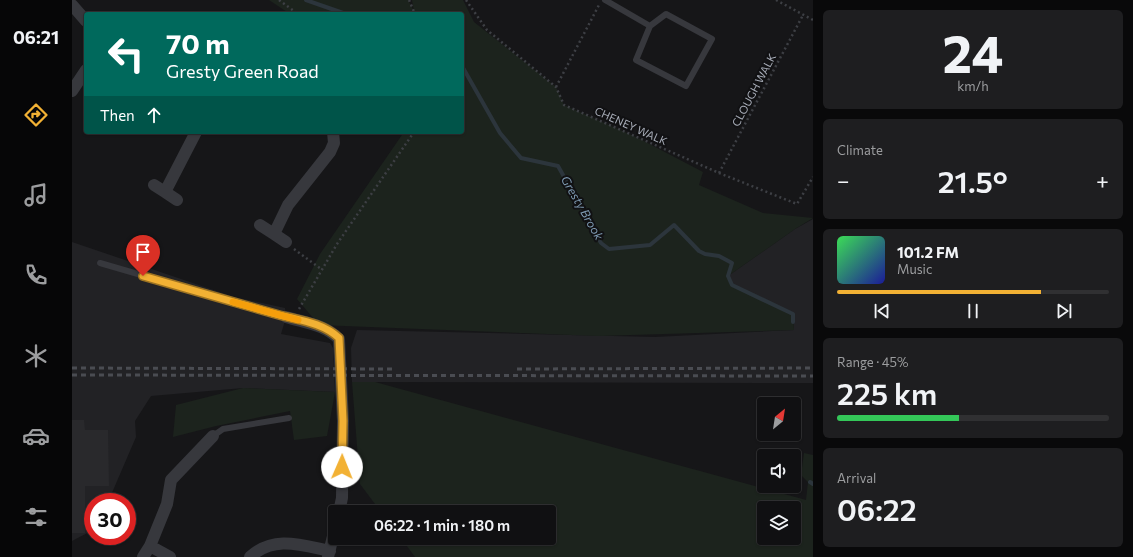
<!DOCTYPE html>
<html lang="en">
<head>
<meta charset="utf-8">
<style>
  body { margin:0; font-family:Commissioner,sans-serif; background:#1e1e20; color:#f1f3f6; height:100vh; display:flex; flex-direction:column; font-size:15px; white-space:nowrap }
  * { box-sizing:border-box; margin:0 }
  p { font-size:13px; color:#9c9d9f }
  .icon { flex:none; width:22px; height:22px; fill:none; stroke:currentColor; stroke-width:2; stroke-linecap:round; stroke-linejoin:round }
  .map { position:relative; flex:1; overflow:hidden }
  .side { display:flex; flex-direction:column; gap:10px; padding:10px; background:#09090a; width:320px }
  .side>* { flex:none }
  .guide { position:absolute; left:12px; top:12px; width:380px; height:122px; border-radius:4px; box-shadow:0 1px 3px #0004,0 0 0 1px #303032; background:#00695c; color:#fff; overflow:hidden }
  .needle { width:26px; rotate:30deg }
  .controls { position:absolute; left:685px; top:397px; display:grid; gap:8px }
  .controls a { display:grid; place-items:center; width:44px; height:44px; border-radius:4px; background:#101012; box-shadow:0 1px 3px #0004,0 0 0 1px #303032; font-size:20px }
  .speed { position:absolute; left:12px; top:493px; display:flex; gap:8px; font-size:20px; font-weight:700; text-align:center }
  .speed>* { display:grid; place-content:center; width:52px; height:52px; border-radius:50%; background:#101012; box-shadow:0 1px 3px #0004,0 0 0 1px #303032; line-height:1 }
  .speed .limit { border:6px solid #d22; background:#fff; color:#111 }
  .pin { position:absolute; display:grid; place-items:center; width:34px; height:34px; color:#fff; margin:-41px -17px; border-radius:50% 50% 50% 0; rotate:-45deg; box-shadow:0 0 4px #0007 }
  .pin .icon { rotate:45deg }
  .me { position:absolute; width:44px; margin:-22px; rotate:1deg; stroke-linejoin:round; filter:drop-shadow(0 0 3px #0008) }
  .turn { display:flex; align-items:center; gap:14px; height:84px; padding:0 16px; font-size:18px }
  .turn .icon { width:52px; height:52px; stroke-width:2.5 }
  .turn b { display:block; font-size:28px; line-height:34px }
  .then { display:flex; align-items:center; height:38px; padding:0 16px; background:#0003; gap:8px; font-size:15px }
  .big { font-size:30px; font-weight:600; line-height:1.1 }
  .side .widget { flex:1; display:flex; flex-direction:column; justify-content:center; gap:6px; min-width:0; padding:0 14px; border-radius:6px; background:#1e1e20 }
  .side .dial { align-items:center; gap:0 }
  .dial b { font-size:52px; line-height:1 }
  .song { display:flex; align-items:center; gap:12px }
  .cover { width:48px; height:48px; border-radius:6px; background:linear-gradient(135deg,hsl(130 70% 55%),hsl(240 70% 35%)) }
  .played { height:4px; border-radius:2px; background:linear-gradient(90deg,#f2b134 75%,#303032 75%) }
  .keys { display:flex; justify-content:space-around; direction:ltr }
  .heat { display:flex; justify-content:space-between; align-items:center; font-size:22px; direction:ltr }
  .charge { height:6px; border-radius:3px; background:linear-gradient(90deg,#34c759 45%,#303032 0) }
  .trip { position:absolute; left:256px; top:505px; width:228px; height:40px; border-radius:4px; background:#101012; box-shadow:0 1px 3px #0004,0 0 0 1px #303032; font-weight:600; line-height:40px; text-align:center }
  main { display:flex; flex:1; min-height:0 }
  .menu { display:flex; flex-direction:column; width:72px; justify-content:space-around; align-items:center; background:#060607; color:#9c9d9f }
  .menu .icon { width:28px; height:28px }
  .menu .active { color:#f2b134 }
  .menu b { font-size:18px; color:#f1f3f6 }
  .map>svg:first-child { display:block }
  .built { fill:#222225 }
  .green { fill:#1c231d; fill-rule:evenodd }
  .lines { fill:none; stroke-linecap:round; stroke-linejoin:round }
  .stream { stroke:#2c353c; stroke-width:4 }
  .building { fill:#29292c }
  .path { stroke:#3d3f44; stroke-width:2.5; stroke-dasharray:2 3; stroke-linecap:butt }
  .lane { stroke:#37383d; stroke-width:6 }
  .street { stroke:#37383d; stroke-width:12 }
  .rail { stroke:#4a4c52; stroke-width:3; stroke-dasharray:5 4; stroke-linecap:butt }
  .route-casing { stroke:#9d7322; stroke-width:10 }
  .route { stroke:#f2b134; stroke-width:7 }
  .slow { stroke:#f59e0b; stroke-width:7 }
  .labels { text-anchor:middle; stroke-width:4; stroke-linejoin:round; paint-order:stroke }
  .street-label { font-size:11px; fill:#a8adb8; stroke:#111113 }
  .water-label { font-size:12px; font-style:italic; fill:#7f9bb3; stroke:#111113 }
</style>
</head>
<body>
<main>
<nav class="menu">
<b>06:21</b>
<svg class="icon active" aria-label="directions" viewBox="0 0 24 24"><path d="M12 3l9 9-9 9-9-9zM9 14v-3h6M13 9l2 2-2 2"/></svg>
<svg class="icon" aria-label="music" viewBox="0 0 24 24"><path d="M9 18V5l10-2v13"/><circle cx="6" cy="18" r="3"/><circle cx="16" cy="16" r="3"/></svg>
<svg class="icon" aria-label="phone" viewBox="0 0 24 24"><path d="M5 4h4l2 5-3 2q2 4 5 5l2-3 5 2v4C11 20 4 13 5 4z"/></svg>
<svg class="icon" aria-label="climate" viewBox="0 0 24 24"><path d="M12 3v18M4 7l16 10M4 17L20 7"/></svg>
<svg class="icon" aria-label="car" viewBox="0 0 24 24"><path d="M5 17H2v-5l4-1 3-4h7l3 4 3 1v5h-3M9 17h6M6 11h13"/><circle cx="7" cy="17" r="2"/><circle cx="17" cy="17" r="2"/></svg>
<svg class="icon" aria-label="filters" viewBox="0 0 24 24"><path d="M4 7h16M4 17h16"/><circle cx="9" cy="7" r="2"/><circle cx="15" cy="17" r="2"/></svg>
</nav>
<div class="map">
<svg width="741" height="557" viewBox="0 0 741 557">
  <rect width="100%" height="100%" fill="#161618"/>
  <path class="built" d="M741,219V383L280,382L279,348L285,330L583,337L722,330L721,314L660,285L656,276L723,229Z
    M0,242L162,297L213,308L214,317L209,334L258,343L261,348L263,392L171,388L79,396L63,421L64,437L36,502H21V530L0,541Z"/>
  <path class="green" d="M197,0H336L342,11L340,0H391L402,22L484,87L492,105L566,138L631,172L627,185L691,213L741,218L723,229L656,276L660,285L721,314L722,330L526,336L247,325L225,299L248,254L332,132H390V14H218Z
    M280,382H303L734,500L736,482L729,475L732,453L741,455V557H343L329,538H477V512H309L288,484ZM692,508H722V538H692Z
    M171,388L263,392L255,436L222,440L218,411L144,426L101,437L104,405Z"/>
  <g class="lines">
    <path class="stream" d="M234,0L274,14
      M390,66L428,133L449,158L486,166L529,243L537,249L578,245L602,225L627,251L633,254L647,256L660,263L656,276L660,285L721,314V322
      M738,482L741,484"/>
  </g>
  <path class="building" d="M0,420H12L13,430H36L37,486H13V533H0Z"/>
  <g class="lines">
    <path class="path" d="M207,0L226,14
      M337,0L343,14
      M394,0L415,30L484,87L492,105L647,173L725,204L741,177
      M704,0L741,20
      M484,87L527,5
      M647,173L731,15
      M222,249L249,269
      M227,309L265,244L342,132"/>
    <path class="lane" d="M533,0L578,26
      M594,14L640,39L614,86L564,60L578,26Z
      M28,263L214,317
      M141,436L151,429L217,418"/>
    <path class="street" d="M0,5L14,21
      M0,91L14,70
      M82,185L93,192
      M105,200L93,192L124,132
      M188,225L202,234L216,205L258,152L262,143L261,132
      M202,234L214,242
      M214,317C234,323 252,324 267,339L271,421L270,498L267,512
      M71,557L78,546
      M98,557L78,546L95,504L99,480L141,436
      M178,557C202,535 229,545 258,551
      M256,557L263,528"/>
    <path class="rail" d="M0,368L321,369
      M445,369L741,368
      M0,375L741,376"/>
  </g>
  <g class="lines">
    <defs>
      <path id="route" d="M71,276C114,288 157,301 200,313C223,320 249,321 267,338L271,421L270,467"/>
    </defs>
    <use href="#route" class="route-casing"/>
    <use href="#route" class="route"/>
    <path class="slow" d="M161,302L226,320"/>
  </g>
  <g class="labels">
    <g class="street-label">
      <text transform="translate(682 90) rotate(-62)" y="4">CLOUGH WALK</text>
      <text transform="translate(559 126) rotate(24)" y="4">CHENEY WALK</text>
    </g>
    <g class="water-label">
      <text transform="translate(510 208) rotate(60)" y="4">Gresty Brook</text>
    </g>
  </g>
</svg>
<div class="controls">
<a><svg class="needle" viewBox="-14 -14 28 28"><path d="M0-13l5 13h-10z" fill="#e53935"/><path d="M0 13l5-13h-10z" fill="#9c9d9f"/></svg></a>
<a><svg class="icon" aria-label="sound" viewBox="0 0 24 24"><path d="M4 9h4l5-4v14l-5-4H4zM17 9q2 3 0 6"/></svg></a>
<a><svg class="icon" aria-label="layers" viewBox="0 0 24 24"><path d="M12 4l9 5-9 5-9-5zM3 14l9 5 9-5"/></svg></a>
</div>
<div class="speed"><div class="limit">30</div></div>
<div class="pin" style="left:71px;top:276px;background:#d93025"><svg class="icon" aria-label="arrive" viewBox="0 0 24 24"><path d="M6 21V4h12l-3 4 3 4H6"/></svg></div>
<svg class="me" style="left:270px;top:467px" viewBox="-20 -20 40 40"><circle r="19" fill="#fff"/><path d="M0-13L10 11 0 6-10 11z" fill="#f2b134"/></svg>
<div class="trip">06:22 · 1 min · 180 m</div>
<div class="guide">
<div class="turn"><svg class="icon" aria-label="left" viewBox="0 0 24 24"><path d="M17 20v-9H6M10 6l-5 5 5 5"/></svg><div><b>70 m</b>Gresty Green Road</div></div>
<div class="then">Then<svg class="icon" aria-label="ahead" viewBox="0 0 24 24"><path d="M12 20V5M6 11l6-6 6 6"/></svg></div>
</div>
</div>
<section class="side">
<div class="widget dial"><b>24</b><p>km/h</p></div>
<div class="widget"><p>Climate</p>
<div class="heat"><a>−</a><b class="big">21.5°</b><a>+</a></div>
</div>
<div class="widget">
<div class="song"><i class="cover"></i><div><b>101.2 FM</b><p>Music</p></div></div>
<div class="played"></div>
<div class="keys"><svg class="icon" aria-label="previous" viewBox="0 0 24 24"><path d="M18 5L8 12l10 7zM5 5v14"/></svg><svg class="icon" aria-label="pause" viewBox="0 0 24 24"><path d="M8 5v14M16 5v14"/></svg><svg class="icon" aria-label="next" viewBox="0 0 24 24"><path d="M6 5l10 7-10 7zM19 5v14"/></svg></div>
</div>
<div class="widget"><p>Range · 45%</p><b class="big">225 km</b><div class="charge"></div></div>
<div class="widget"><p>Arrival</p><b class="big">06:22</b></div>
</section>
</main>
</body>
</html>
